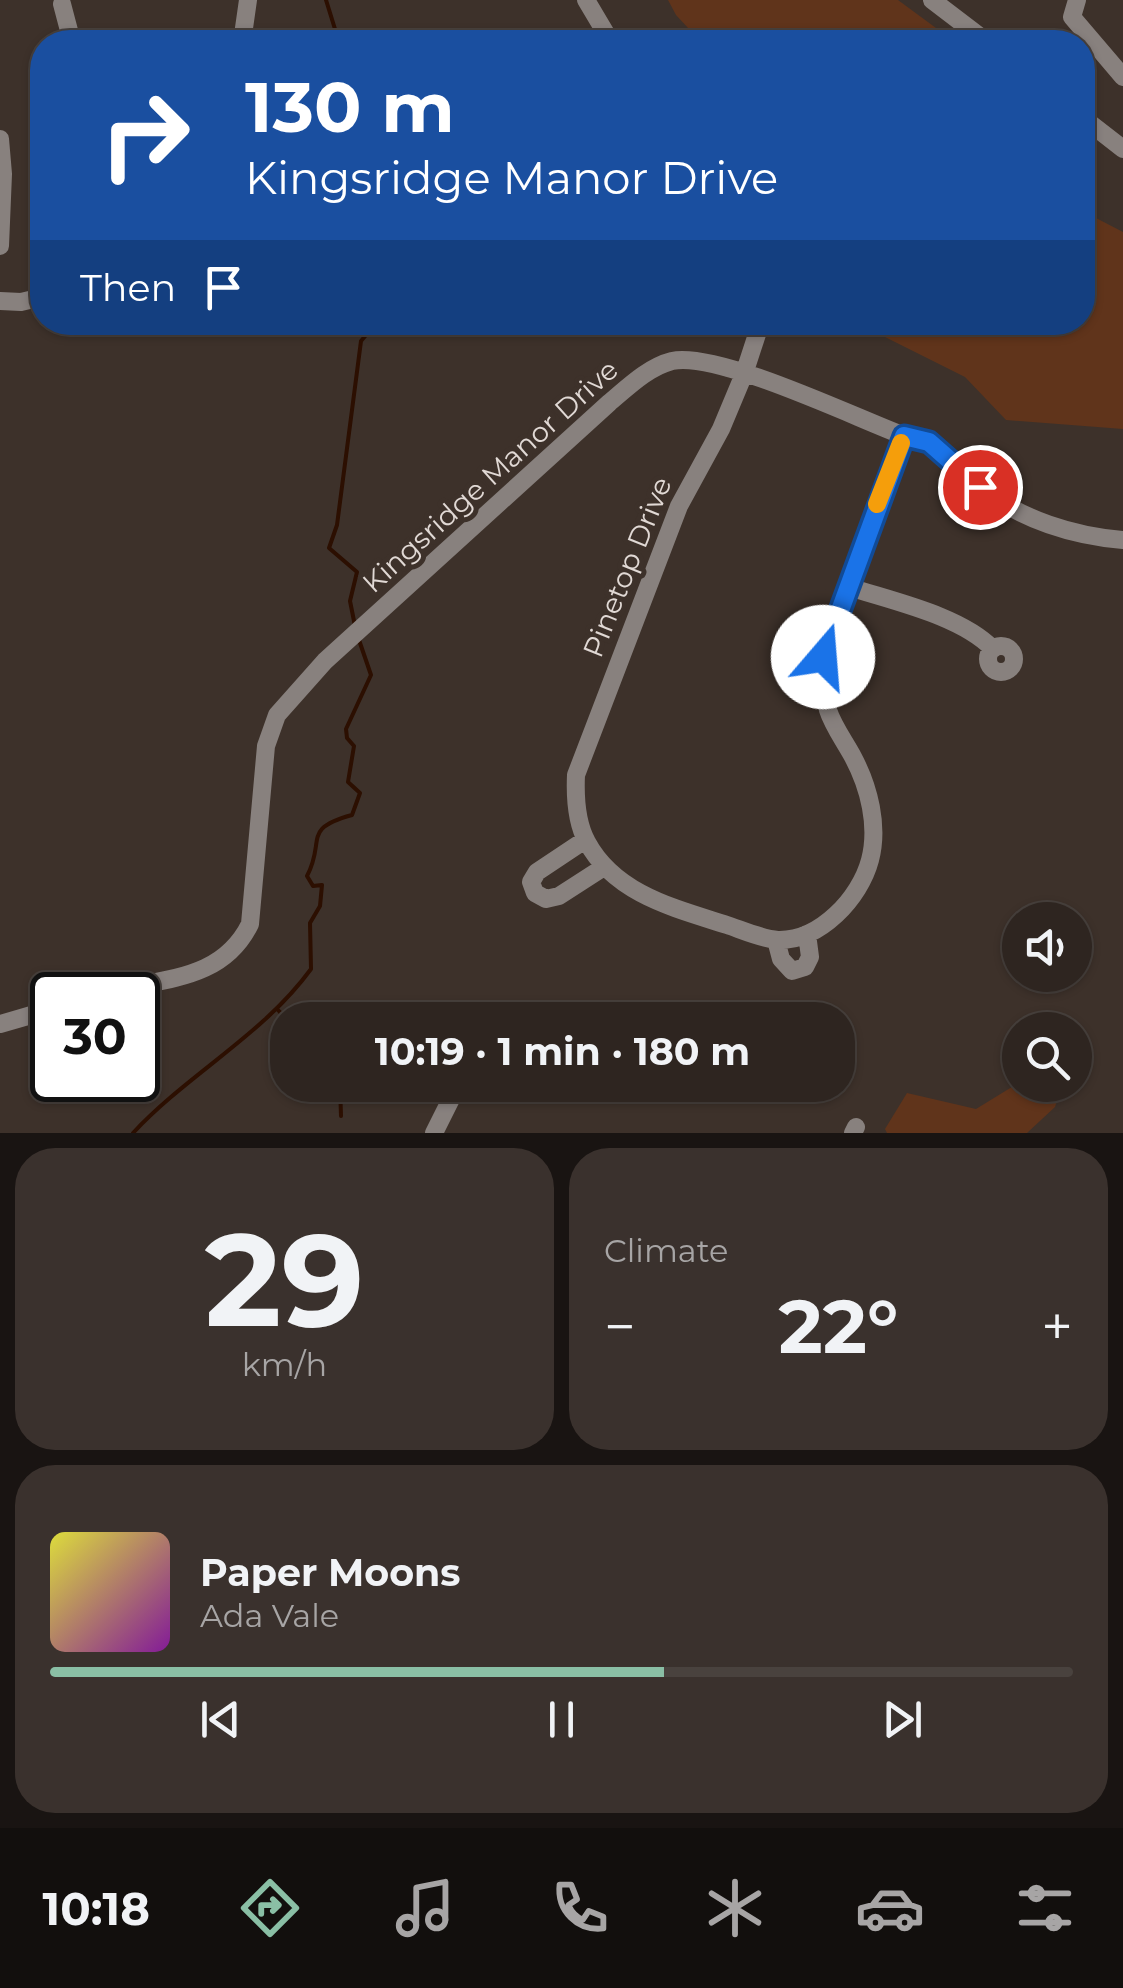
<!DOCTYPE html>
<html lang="en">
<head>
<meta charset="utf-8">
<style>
  body { margin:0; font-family:Montserrat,sans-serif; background:#3a312d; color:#f1f3f6; height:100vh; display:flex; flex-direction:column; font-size:38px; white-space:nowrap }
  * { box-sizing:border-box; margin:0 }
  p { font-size:32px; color:#a7a5a5 }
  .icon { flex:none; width:55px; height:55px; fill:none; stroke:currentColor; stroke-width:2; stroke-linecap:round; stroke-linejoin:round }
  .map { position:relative; height:1133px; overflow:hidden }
  .side { display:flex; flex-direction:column; gap:15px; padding:15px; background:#191412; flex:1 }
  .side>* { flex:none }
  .top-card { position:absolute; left:30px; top:30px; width:1065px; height:305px; border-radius:40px; box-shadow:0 2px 8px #0004,0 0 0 2px #49423e; background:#1a4fa0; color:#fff; overflow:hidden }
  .tools { position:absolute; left:1002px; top:902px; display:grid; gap:20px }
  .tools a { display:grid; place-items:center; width:90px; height:90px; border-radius:50%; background:#2e2520; box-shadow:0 2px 8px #0004,0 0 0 2px #49423e; font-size:50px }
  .speed { position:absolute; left:30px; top:972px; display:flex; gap:20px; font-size:50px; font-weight:700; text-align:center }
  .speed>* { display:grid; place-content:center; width:130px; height:130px; border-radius:50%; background:#2e2520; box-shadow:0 2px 8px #0004,0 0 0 2px #49423e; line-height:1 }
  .speed .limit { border:5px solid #111; border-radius:15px; background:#fff; color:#111 }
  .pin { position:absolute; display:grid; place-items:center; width:85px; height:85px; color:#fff; margin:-42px; border:5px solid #fff; border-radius:50%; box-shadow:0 2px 10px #0007 }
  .me { position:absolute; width:110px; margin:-55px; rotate:18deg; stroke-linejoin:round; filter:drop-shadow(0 0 8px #0008) }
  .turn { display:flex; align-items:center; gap:35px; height:210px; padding:0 50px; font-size:45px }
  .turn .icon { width:130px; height:130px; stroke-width:2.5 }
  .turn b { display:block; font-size:70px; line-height:85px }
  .then { display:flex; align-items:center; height:95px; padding:0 50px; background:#0003; gap:20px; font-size:38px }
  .big { font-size:75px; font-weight:700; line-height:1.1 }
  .side .widget { flex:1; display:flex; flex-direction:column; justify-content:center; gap:15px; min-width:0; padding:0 35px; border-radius:40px; background:#3a312d }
  .side .dial { align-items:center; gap:0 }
  .dial b { font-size:130px; line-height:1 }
  .song { display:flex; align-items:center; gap:30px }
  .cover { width:120px; height:120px; border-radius:15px; background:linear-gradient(135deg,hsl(60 70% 55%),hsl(290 70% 35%)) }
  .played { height:10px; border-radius:5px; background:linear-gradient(90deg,#8abfa5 60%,#49423e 60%) }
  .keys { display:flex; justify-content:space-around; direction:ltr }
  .heat { display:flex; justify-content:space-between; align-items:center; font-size:55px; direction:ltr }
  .side .tiles { flex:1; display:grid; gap:15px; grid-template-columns:1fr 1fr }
  .widget:last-child { grid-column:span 2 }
  .trip { position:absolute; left:270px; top:1002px; width:585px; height:100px; border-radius:40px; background:#2e2520; box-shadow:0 2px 8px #0004,0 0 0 2px #49423e; font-weight:700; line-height:100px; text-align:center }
  .tab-bar { display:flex; height:160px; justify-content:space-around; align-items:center; background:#120f0d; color:#a7a5a5 }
  .tab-bar .icon { width:70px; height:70px }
  .tab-bar .selected { color:#8abfa5 }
  .tab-bar b { font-size:45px; color:#f1f3f6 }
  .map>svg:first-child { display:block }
  .green { fill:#60341b }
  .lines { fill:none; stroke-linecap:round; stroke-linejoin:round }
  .stream { stroke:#2c0f01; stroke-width:4 }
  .minor { stroke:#88817e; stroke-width:18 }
  .route-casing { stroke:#114b97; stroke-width:25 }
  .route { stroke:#1a73e8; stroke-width:18 }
  .slow { stroke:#f59e0b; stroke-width:18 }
  .labels { text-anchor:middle; stroke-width:10; stroke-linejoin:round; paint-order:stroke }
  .street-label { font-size:28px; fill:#e1d9d5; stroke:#3d312a }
</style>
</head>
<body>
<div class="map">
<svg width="1123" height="1133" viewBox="0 0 1123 1133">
  <rect width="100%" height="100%" fill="#3d312a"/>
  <path class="green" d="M668,0H898L955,42H701L676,15Z
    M1096,218L1123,232V429L1006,420L965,377L871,330L839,326L840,322H1082L1083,219Z
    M1020,1082V1085H1062L1055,1107L1027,1133H887L885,1129L907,1093L976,1109Z"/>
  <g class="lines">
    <path class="stream" d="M326,0L339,42
      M355,626L350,601L357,572L329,548L337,525L361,341L377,322
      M278,1010L288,1021
      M340,1085L341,1116
      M133,1133C188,1074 263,1035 311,969L310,923L320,906L322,885L313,886L307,876C326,840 301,829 352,815L360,793L348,782L354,746L347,738L346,729L371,675L359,640"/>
    <path class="minor" d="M586,0L611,42
      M932,0L987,42
      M1077,0L1072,17L1123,77
      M62,4L72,42
      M242,42L248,0
      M1082,117L1123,149
      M0,139L3,174L0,246
      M0,301L21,302L42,297
      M761,322L744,374L721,429L679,506L576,775C575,797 576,822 587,842C615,894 674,908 727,925C742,930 762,939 778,940C820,941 860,898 870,860C879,826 869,787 853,757C845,742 833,726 828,710C823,692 823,675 823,657L904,436
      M846,586C891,601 960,615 993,649
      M988 659a13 13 0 1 1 26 0a13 13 0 1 1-26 0Z
      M585,840L537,872L531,882L535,893L546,899L559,896L604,867
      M776,940L781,959L792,971L805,967L810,957L807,934
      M98,995C155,977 220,985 250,924L266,746L277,715L325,661L609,403C627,388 648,367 672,361C717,351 854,417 902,435C911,439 922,439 931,444C951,454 965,474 982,488C1021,520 1074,536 1123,540
      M0,1024L52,1009
      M448,1087L459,1095L469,1092L475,1085
      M434,1133L454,1093
      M853,1133L856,1127"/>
  </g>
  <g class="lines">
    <defs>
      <path id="route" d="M823,657L904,436L929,442L980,487"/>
    </defs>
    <use href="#route" class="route-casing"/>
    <use href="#route" class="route"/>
    <path class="slow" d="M877,504L901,443"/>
  </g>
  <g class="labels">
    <g class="street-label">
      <text transform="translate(490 476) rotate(-42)" y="10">Kingsridge Manor Drive</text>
      <text transform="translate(627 567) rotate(-68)" y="10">Pinetop Drive</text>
    </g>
  </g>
</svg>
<div class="tools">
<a><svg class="icon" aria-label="sound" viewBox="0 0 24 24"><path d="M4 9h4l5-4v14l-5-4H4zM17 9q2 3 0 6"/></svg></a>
<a><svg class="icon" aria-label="search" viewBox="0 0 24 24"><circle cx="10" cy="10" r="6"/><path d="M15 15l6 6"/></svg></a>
</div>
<div class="speed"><div class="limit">30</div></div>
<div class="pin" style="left:980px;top:487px;background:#d93025"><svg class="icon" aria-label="arrive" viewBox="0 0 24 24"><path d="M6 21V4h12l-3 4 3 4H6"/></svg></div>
<svg class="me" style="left:823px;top:657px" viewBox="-20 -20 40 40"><circle r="19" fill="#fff"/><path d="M0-13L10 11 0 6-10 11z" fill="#1a73e8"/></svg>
<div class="trip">10:19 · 1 min · 180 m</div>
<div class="top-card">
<div class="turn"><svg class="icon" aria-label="right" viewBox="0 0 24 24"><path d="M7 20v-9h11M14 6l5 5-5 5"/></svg><div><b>130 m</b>Kingsridge Manor Drive</div></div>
<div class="then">Then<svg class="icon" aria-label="arrive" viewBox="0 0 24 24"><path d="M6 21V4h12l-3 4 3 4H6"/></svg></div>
</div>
</div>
<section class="side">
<div class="tiles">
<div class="widget dial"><b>29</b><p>km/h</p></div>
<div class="widget"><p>Climate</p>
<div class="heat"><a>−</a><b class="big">22°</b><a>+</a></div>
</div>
<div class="widget">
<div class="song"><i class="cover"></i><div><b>Paper Moons</b><p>Ada Vale</p></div></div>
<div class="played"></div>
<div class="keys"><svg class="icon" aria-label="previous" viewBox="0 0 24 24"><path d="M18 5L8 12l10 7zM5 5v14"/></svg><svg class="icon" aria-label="pause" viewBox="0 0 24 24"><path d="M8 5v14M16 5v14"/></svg><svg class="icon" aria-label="next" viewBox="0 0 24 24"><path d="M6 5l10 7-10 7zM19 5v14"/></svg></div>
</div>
</div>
</section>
<nav class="tab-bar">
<b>10:18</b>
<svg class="icon selected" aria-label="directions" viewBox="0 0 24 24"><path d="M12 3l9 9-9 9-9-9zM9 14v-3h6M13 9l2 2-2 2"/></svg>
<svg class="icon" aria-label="music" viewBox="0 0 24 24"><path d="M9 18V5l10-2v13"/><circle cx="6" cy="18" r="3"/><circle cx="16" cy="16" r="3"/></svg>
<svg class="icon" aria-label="phone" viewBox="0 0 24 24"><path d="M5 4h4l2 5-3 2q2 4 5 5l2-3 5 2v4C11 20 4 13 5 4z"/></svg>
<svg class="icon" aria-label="climate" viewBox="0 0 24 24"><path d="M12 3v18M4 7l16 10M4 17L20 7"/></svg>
<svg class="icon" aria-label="car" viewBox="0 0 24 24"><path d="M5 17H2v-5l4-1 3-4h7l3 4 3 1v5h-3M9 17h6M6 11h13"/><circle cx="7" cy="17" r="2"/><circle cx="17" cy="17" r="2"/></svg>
<svg class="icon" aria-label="filters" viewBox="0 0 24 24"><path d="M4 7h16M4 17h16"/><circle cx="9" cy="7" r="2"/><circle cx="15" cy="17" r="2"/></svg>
</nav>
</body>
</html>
